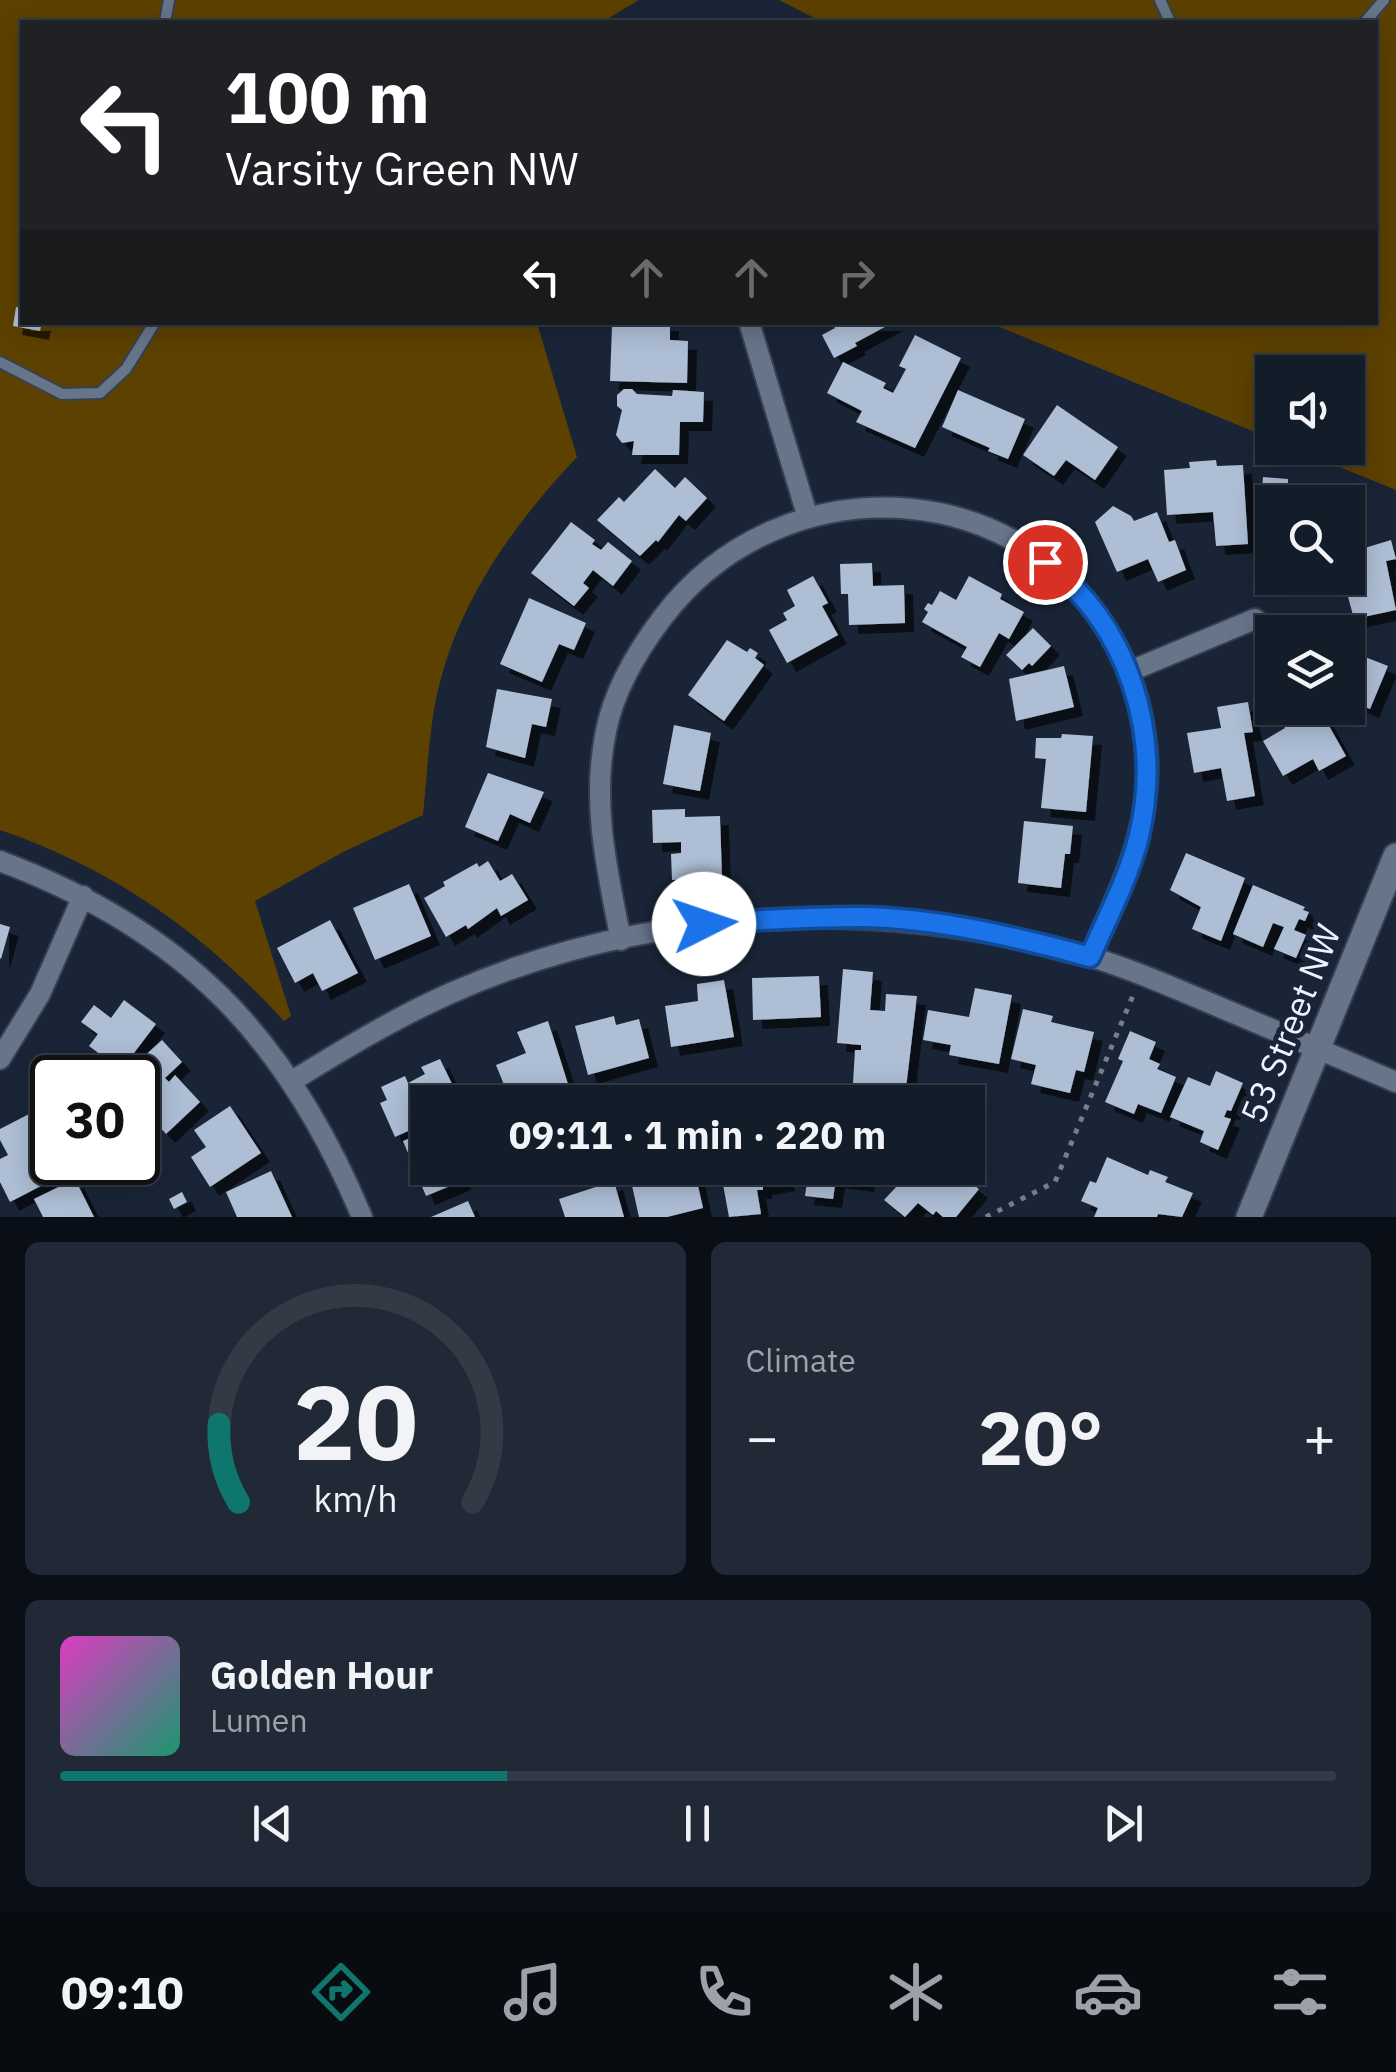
<!DOCTYPE html>
<html lang="en">
<head>
<meta charset="utf-8">
<style>
  body { margin:0; font-family:"IBM Plex Sans",sans-serif; background:#202935; color:#f1f3f6; height:100vh; display:flex; flex-direction:column; font-size:38px; white-space:nowrap }
  * { box-sizing:border-box; margin:0 }
  p { font-size:32px; color:#9da1a8 }
  .icon { flex:none; width:55px; height:55px; fill:none; stroke:currentColor; stroke-width:2; stroke-linecap:round; stroke-linejoin:round }
  .map { position:relative; height:1217px; overflow:hidden }
  .details { display:flex; flex-direction:column; gap:25px; padding:25px; background:#0a0f17; flex:1 }
  .details>* { flex:none }
  .banner { position:absolute; left:20px; top:20px; width:1358px; height:305px; border-radius:0px; box-shadow:0 5px 25px #0003,0 0 0 2px #323a46; background:#202124; color:#fff; overflow:hidden }
  .buttons { position:absolute; left:1255px; top:355px; display:grid; gap:20px }
  .buttons a { display:grid; place-items:center; width:110px; height:110px; border-radius:0px; background:#131c29; box-shadow:0 5px 25px #0003,0 0 0 2px #323a46; font-size:50px }
  .speed { position:absolute; left:30px; top:1055px; display:flex; gap:20px; font-size:50px; font-weight:700; text-align:center }
  .speed>* { display:grid; place-content:center; width:130px; height:130px; border-radius:50%; background:#131c29; box-shadow:0 5px 25px #0003,0 0 0 2px #323a46; line-height:1 }
  .speed .limit { border:5px solid #111; border-radius:15px; background:#fff; color:#111 }
  .pin { position:absolute; display:grid; place-items:center; width:85px; height:85px; color:#fff; margin:-42px; border:5px solid #fff; border-radius:50%; box-shadow:0 2px 10px #0007 }
  .me { position:absolute; width:110px; margin:-55px; rotate:86deg; stroke-linejoin:round; filter:drop-shadow(0 0 8px #0008) }
  .turn { display:flex; align-items:center; gap:35px; height:210px; padding:0 40px; font-size:45px }
  .turn .icon { width:130px; height:130px; stroke-width:2.5 }
  .turn b { display:block; font-size:70px; line-height:85px }
  .lanes { display:flex; align-items:center; height:95px; padding:0 40px; background:#0003; justify-content:center; gap:50px; direction:ltr }
  .lanes .off { opacity:.35 }
  .big { font-size:75px; font-weight:700; line-height:1.1 }
  .details .card { flex:1; display:flex; flex-direction:column; justify-content:center; gap:15px; min-width:0; padding:0 35px; border-radius:15px; background:#202935 }
  .details .dial { align-items:center; gap:0 }
  .dial svg { height:260px; overflow:visible; fill:none; stroke:#323a46; stroke-width:7; stroke-linecap:round; text-anchor:middle }
  .dial text { fill:#f1f3f6; stroke:none }
  .song { display:flex; align-items:center; gap:30px }
  .cover { width:120px; height:120px; border-radius:15px; background:linear-gradient(135deg,hsl(310 70% 55%),hsl(160 70% 35%)) }
  .played { height:10px; border-radius:5px; background:linear-gradient(90deg,#0f766e 35%,#323a46 35%) }
  .keys { display:flex; justify-content:space-around; direction:ltr }
  .heat { display:flex; justify-content:space-between; align-items:center; font-size:55px; direction:ltr }
  .details .tiles { flex:1; display:grid; gap:25px; grid-template-columns:1fr 1fr }
  .card:last-child { grid-column:span 2 }
  .trip { position:absolute; left:410px; top:1085px; width:575px; height:100px; border-radius:0px; background:#131c29; box-shadow:0 5px 25px #0003,0 0 0 2px #323a46; font-weight:700; line-height:100px; text-align:center }
  .menu { display:flex; height:160px; justify-content:space-around; align-items:center; background:#080b10; color:#9da1a8 }
  .menu .icon { width:70px; height:70px }
  .menu .selected { color:#0f766e }
  .menu b { font-size:45px; color:#f1f3f6 }
  .map>svg:first-child { display:block }
  .green { fill:#5d4100 }
  .building { fill:#aebed5; filter:url(#shadow) }
  .lines { fill:none; stroke-linecap:round; stroke-linejoin:round }
  .service-casing { stroke:#374050; stroke-width:14 }
  .minor-casing { stroke:#374050; stroke-width:24 }
  .tertiary-casing { stroke:#374050; stroke-width:29 }
  .path { stroke:#747e8d; stroke-width:5; stroke-dasharray:5 8; stroke-linecap:butt }
  .service { stroke:#66758a; stroke-width:10 }
  .minor { stroke:#66758a; stroke-width:20 }
  .tertiary { stroke:#66758a; stroke-width:25 }
  .route-casing { stroke:#114b97; stroke-width:25 }
  .route { stroke:#1a73e8; stroke-width:18 }
  .labels { text-anchor:middle; stroke-width:10; stroke-linejoin:round; paint-order:stroke }
  .street-label { font-size:35px; fill:#ebf3ff; stroke:#192537 }
</style>
</head>
<body>
<div class="map">
<svg width="1396" height="1217" viewBox="0 0 1396 1217">
  <defs>
    <filter id="shadow"><feDropShadow dx="9" dy="9" stdDeviation="0" flood-color="#0009"/></filter>
  </defs>
  <rect width="100%" height="100%" fill="#192537"/>
  <path class="green" d="M0,0H639L602,22H22V322L537,323L577,457C506,532 446,619 432,723C428,754 426,785 423,815L345,851L255,901L291,1016L284,1021C202,932 116,870 0,830Z
    M779,0H1396V490L1293,448H1348V372H1272V439L990,323L1375,322V22H822Z"/>
  <path class="building" d="M16,307L22,308V322H42L40,331L13,326Z
    M629,322H670V340L688,341L687,383L610,381L612,325H629Z
    M832,322H894L855,343L857,346L834,358L822,335L835,328Z
    M915,335L961,358L915,448L856,422L862,411L827,393L843,362L886,383L883,388L893,393L906,369L899,366Z
    M624,389H632L637,394L672,396L673,390L704,392L703,422H680L679,455H632L634,441L622,443L616,435L622,410L617,406V395Z
    M958,390L1025,419L1008,459L988,451L990,448L942,427Z
    M1057,405L1118,447L1095,480L1066,460L1054,476L1023,455Z
    M1216,460L1217,466L1243,465L1248,544L1216,546L1213,512L1167,515L1164,470L1190,468L1189,462Z
    M655,469L675,488L685,477L707,498L686,521L679,515L658,542L656,540L640,556L597,520L619,497L624,502Z
    M1263,477L1288,479V484L1323,486L1322,502H1272V547L1258,546Z
    M1113,506L1131,516L1134,521L1157,512L1169,542L1175,540L1186,570L1158,582L1148,559L1117,572L1095,522Z
    M571,522L595,540L592,544L601,550L608,542L632,561L613,586L593,570L583,583L589,588L574,606L531,573Z
    M1391,540L1396,559L1386,561L1396,610L1354,619L1343,578H1348V553Z
    M872,563L873,586L904,585L905,623L849,625L848,594H841L840,564Z
    M813,576L828,603L822,606L838,635L787,663L769,630L787,620L783,613L795,606L787,590Z
    M969,576L1002,594L1000,599L1024,612L1009,639L999,633L980,667L961,657L967,647L922,622L928,612L924,609L928,603L932,605L940,591L956,600Z
    M529,598L586,623L574,650L559,644L542,682L500,664Z
    M1033,628L1051,646L1032,666L1029,663L1022,670L1006,655Z
    M727,640L747,652L750,648L758,653L755,658L764,665L724,721L688,695Z
    M1348,644L1357,648L1355,653L1388,666L1370,709L1348,700Z
    M1064,666L1074,707L1016,721L1009,679Z
    M497,689L552,699L546,727L532,724L525,758L486,747Z
    M1248,702L1253,732L1244,733L1255,796L1227,801L1221,768L1194,773L1187,733L1221,728L1217,707Z
    M1284,708H1319L1346,756L1319,771L1313,759L1283,776L1263,741L1285,728L1283,724L1291,720Z
    M674,725L711,733L700,791L663,784Z
    M1062,734L1093,736L1086,812L1041,808L1046,759L1035,758L1036,738H1061Z
    M488,773L544,792L530,823L510,814L498,841L465,827Z
    M685,809V817L720,816L722,878L672,880L671,854L681,853V842L653,843L652,810Z
    M1024,821L1073,826L1070,854H1065L1061,888L1018,883Z
    M1186,853L1245,878L1221,941L1192,929L1201,907L1170,890Z
    M488,861L500,881L512,874L528,900L501,916L497,908L468,929L466,925L446,937L424,898L445,886L443,882L477,863L479,867Z
    M409,884L431,936L375,960L353,908Z
    M1253,885L1305,907L1303,910L1309,912L1305,921L1299,919L1294,930L1306,935L1296,958L1274,949L1284,927L1273,923L1263,947L1233,934Z
    M330,920L358,973L322,991L313,973L295,983L277,948Z
    M0,924L10,927L1,959L0,958Z
    M843,969L873,972L870,1010L885,1011L886,994L917,996L906,1088L853,1083L855,1050H861V1045L837,1043Z
    M819,976L821,1017L753,1020L752,978Z
    M724,980L734,1037L671,1047L665,1006L698,1001L697,984Z
    M975,988L1012,995L999,1064L949,1055L951,1045L923,1040L928,1010L969,1017Z
    M124,1000L156,1024L121,1070L89,1046L98,1034L81,1022L94,1005L111,1018Z
    M1023,1009L1053,1016L1051,1022L1094,1032L1084,1072L1076,1070L1070,1093L1031,1084L1036,1065L1011,1059Z
    M614,1016L616,1025L639,1019L649,1058L588,1075L575,1026Z
    M548,1021L568,1084L511,1102L496,1065L526,1053L517,1032Z
    M1130,1031L1156,1042L1149,1059L1160,1064L1157,1069L1176,1077L1161,1113L1138,1104L1134,1114L1105,1102L1123,1061L1118,1059Z
    M162,1040L182,1062L165,1078L169,1082L175,1075L200,1102L166,1134L138,1103V1079L148,1070L139,1061Z
    M440,1059L453,1086L448,1088L455,1102H428V1122L395,1137L380,1103L387,1100L381,1087L405,1076L408,1083L425,1074L421,1067Z
    M1216,1071L1243,1083L1231,1111L1227,1110L1224,1117L1231,1119L1218,1150L1200,1142L1204,1131L1170,1117L1188,1077L1210,1086Z
    M230,1106L261,1153L210,1187L191,1157L206,1147L194,1130Z
    M31,1113L52,1156V1162H56L62,1175L10,1202L0,1182V1159L8,1155L0,1140V1129Z
    M428,1131V1168H456L462,1181L426,1196L403,1141Z
    M1107,1157L1148,1175L1150,1170L1168,1177L1165,1182L1193,1193L1182,1217L1158,1214L1157,1217H1094L1098,1208L1081,1201L1090,1181L1096,1183Z
    M646,1168H694L703,1208L667,1217H639L629,1172Z
    M720,1168H783L786,1182L763,1186V1190H757L761,1214L729,1217Z
    M809,1168H867L865,1183L836,1179L833,1199L805,1196Z
    M907,1168H952L979,1189L956,1217H943L936,1211L933,1215L918,1203L905,1217L884,1200L911,1171Z
    M271,1171L292,1217H237L226,1192Z
    M75,1179L94,1217H43L34,1199Z
    M614,1181L624,1217H565L559,1199Z
    M182,1192L187,1202L174,1209L169,1199Z
    M468,1201L475,1217H431Z"/>
  <g class="lines">
    <defs>
      <path id="service" d="M1160,0L1170,22
        M165,22L169,0
        M1365,22L1384,0
        M0,362L62,394L100,393L126,369L155,322"/>
      <path id="minor" d="M749,322L808,518
        M1128,672L1255,619
        M0,861C184,930 287,1037 362,1217
        M621,940C607,870 591,803 606,731C614,690 638,650 663,617C785,457 1038,473 1124,661C1141,700 1150,744 1147,786C1142,847 1114,902 1090,957
        M0,1059L40,994L83,896
        M292,1081C344,1049 395,1018 451,993C650,905 880,897 1088,956C1141,972 1192,996 1243,1017C1294,1039 1345,1060 1396,1082"/>
      <path id="tertiary" d="M1249,1217L1396,856"/>
    </defs>
    <use href="#service" class="service-casing"/>
    <use href="#minor" class="minor-casing"/>
    <use href="#tertiary" class="tertiary-casing"/>
    <path class="path" d="M986,1217L1055,1182L1134,993"/>
    <use href="#service" class="service"/>
    <use href="#minor" class="minor"/>
    <use href="#tertiary" class="tertiary"/>
  </g>
  <g class="lines">
    <defs>
      <path id="route" d="M704,924C756,920 808,917 860,917C937,918 1016,937 1090,957C1107,918 1129,877 1139,836C1163,735 1129,625 1045,562"/>
    </defs>
    <use href="#route" class="route-casing"/>
    <use href="#route" class="route"/>
  </g>
  <g class="labels">
    <g class="street-label">
      <text transform="translate(1291 1024) rotate(-68)" y="12">53 Street NW</text>
    </g>
  </g>
</svg>
<div class="buttons">
<a><svg class="icon" aria-label="sound" viewBox="0 0 24 24"><path d="M4 9h4l5-4v14l-5-4H4zM17 9q2 3 0 6"/></svg></a>
<a><svg class="icon" aria-label="search" viewBox="0 0 24 24"><circle cx="10" cy="10" r="6"/><path d="M15 15l6 6"/></svg></a>
<a><svg class="icon" aria-label="layers" viewBox="0 0 24 24"><path d="M12 4l9 5-9 5-9-5zM3 14l9 5 9-5"/></svg></a>
</div>
<div class="speed"><div class="limit">30</div></div>
<div class="pin" style="left:1045px;top:562px;background:#d93025"><svg class="icon" aria-label="arrive" viewBox="0 0 24 24"><path d="M6 21V4h12l-3 4 3 4H6"/></svg></div>
<svg class="me" style="left:704px;top:924px" viewBox="-20 -20 40 40"><circle r="19" fill="#fff"/><path d="M0-13L10 11 0 6-10 11z" fill="#1a73e8"/></svg>
<div class="trip">09:11 · 1 min · 220 m</div>
<div class="banner">
<div class="turn"><svg class="icon" aria-label="left" viewBox="0 0 24 24"><path d="M17 20v-9H6M10 6l-5 5 5 5"/></svg><div><b>100 m</b>Varsity Green NW</div></div>
<div class="lanes"><svg class="icon" aria-label="left" viewBox="0 0 24 24"><path d="M17 20v-9H6M10 6l-5 5 5 5"/></svg><svg class="icon off" aria-label="ahead" viewBox="0 0 24 24"><path d="M12 20V5M6 11l6-6 6 6"/></svg><svg class="icon off" aria-label="ahead" viewBox="0 0 24 24"><path d="M12 20V5M6 11l6-6 6 6"/></svg><svg class="icon off" aria-label="right" viewBox="0 0 24 24"><path d="M7 20v-9h11M14 6l5 5-5 5"/></svg></div>
</div>
</div>
<section class="details">
<div class="tiles">
<div class="card dial"><svg viewBox="0 0 100 80">
<path d="M14 69A42 42 0 1 1 86 69"/>
<path d="M14 69A42 42 0 0 1 8 45" stroke="#0f766e"/>
<text x="50" y="56" font-size="32" font-weight="700">20</text>
<text x="50" y="72" font-size="11">km/h</text>
</svg></div>
<div class="card"><p>Climate</p>
<div class="heat"><a>−</a><b class="big">20°</b><a>+</a></div>
</div>
<div class="card">
<div class="song"><i class="cover"></i><div><b>Golden Hour</b><p>Lumen</p></div></div>
<div class="played"></div>
<div class="keys"><svg class="icon" aria-label="previous" viewBox="0 0 24 24"><path d="M18 5L8 12l10 7zM5 5v14"/></svg><svg class="icon" aria-label="pause" viewBox="0 0 24 24"><path d="M8 5v14M16 5v14"/></svg><svg class="icon" aria-label="next" viewBox="0 0 24 24"><path d="M6 5l10 7-10 7zM19 5v14"/></svg></div>
</div>
</div>
</section>
<nav class="menu">
<b>09:10</b>
<svg class="icon selected" aria-label="directions" viewBox="0 0 24 24"><path d="M12 3l9 9-9 9-9-9zM9 14v-3h6M13 9l2 2-2 2"/></svg>
<svg class="icon" aria-label="music" viewBox="0 0 24 24"><path d="M9 18V5l10-2v13"/><circle cx="6" cy="18" r="3"/><circle cx="16" cy="16" r="3"/></svg>
<svg class="icon" aria-label="phone" viewBox="0 0 24 24"><path d="M5 4h4l2 5-3 2q2 4 5 5l2-3 5 2v4C11 20 4 13 5 4z"/></svg>
<svg class="icon" aria-label="climate" viewBox="0 0 24 24"><path d="M12 3v18M4 7l16 10M4 17L20 7"/></svg>
<svg class="icon" aria-label="car" viewBox="0 0 24 24"><path d="M5 17H2v-5l4-1 3-4h7l3 4 3 1v5h-3M9 17h6M6 11h13"/><circle cx="7" cy="17" r="2"/><circle cx="17" cy="17" r="2"/></svg>
<svg class="icon" aria-label="filters" viewBox="0 0 24 24"><path d="M4 7h16M4 17h16"/><circle cx="9" cy="7" r="2"/><circle cx="15" cy="17" r="2"/></svg>
</nav>
</body>
</html>
